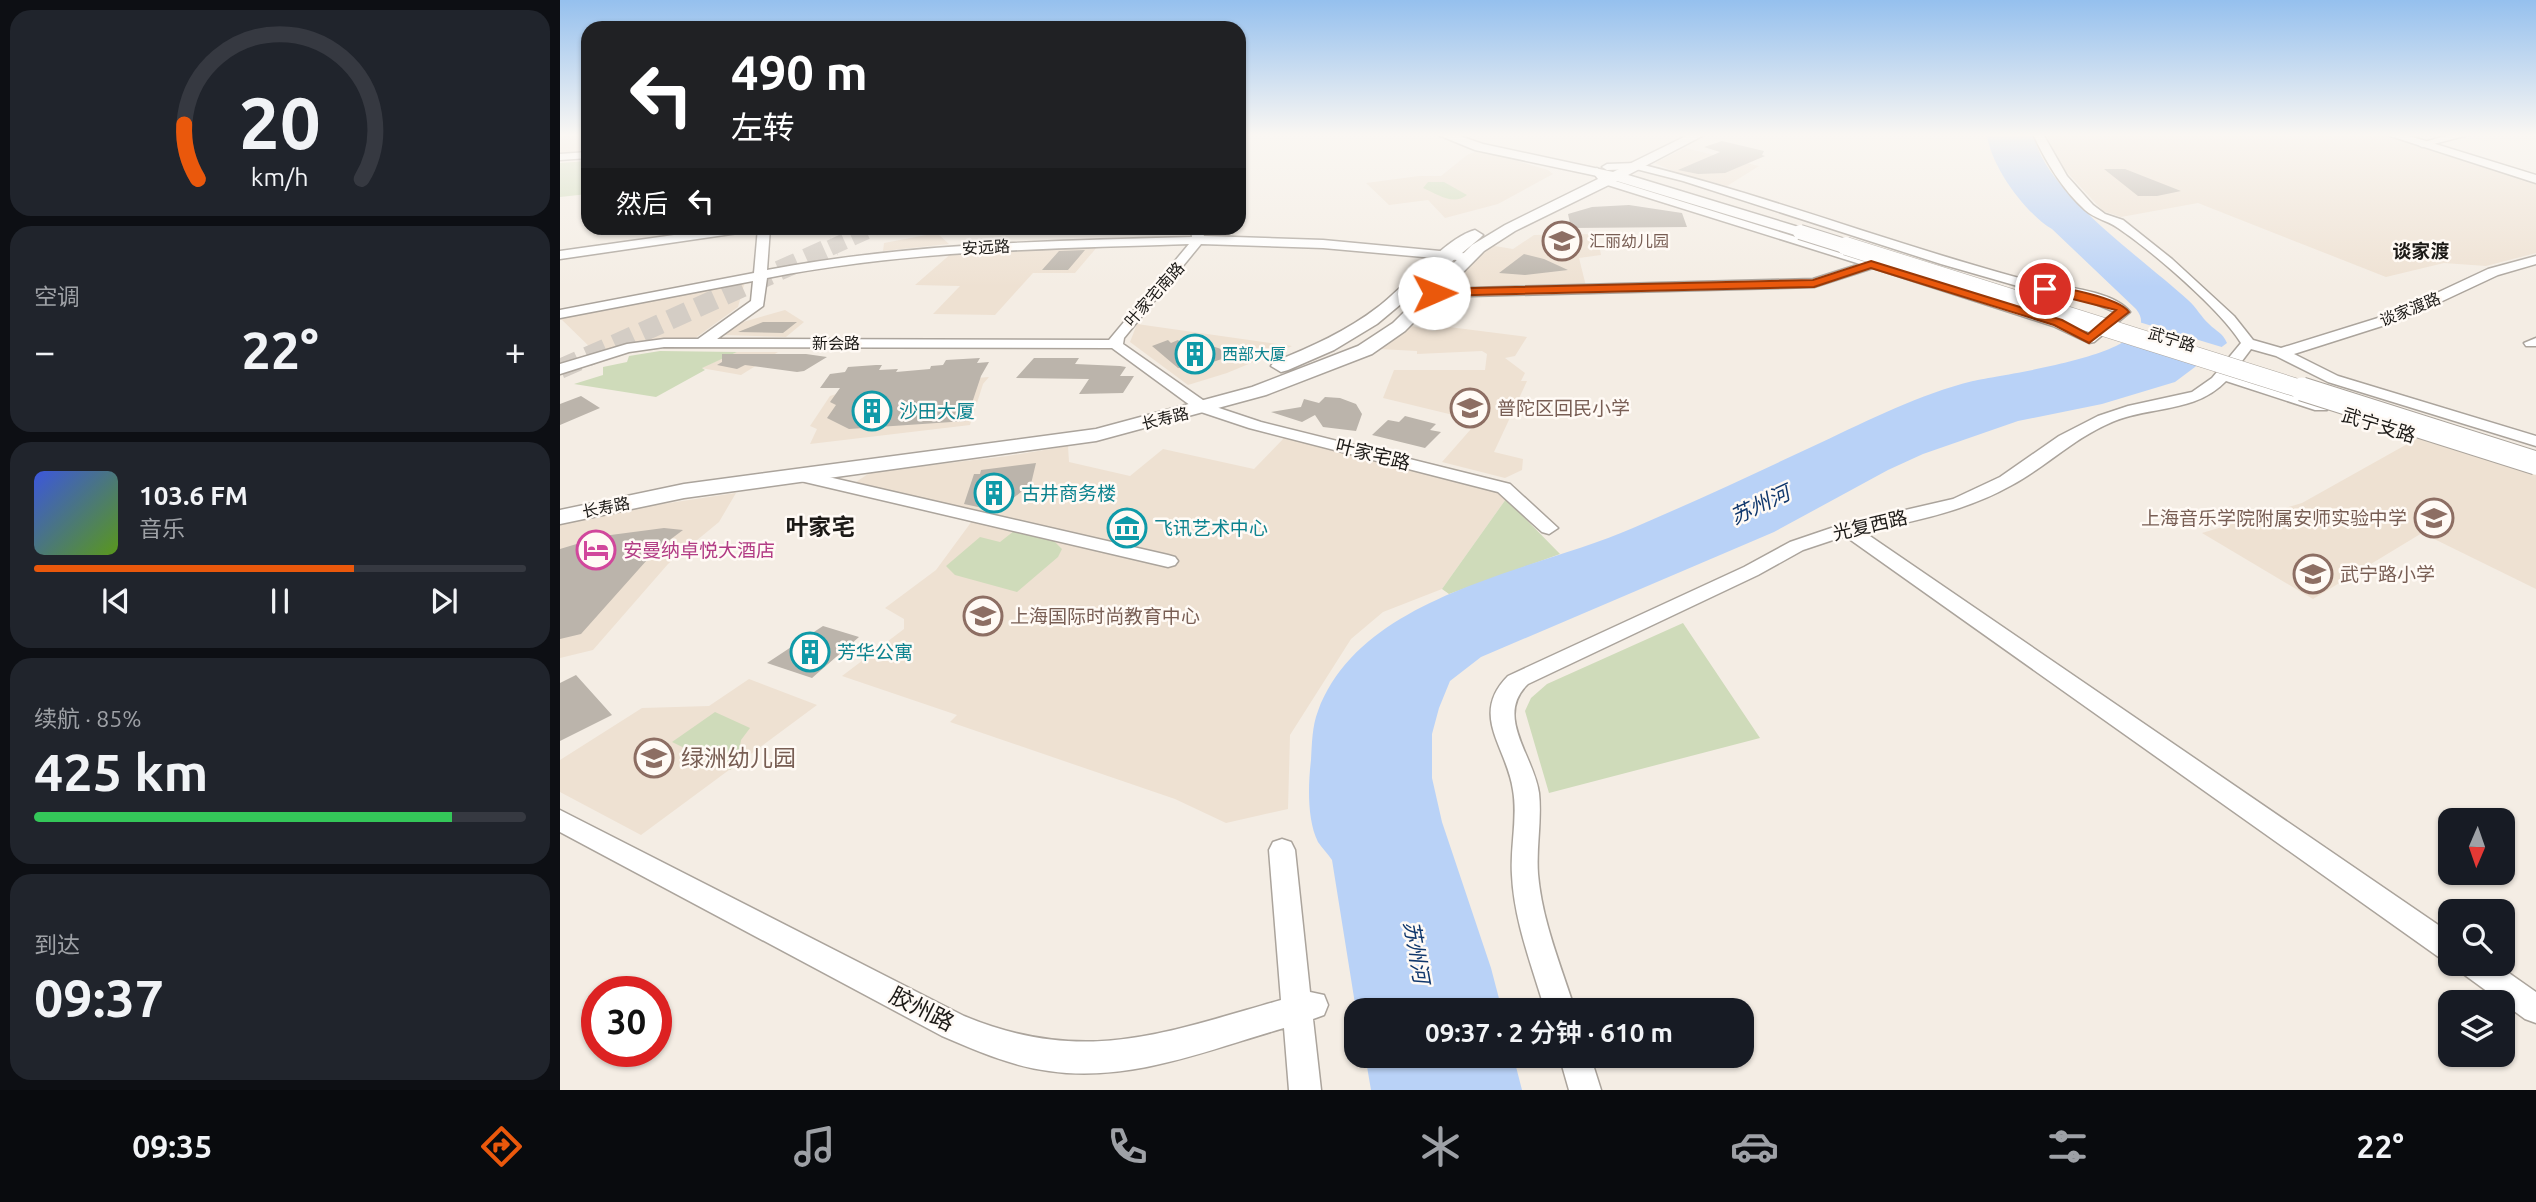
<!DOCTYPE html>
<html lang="zh">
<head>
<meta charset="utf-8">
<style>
  body { margin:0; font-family:Ubuntu,"Noto Sans SC",sans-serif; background:#20242c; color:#f1f3f6; height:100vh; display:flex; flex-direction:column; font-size:26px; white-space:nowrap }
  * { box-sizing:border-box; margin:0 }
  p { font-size:23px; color:#9ea1a6 }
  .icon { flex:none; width:38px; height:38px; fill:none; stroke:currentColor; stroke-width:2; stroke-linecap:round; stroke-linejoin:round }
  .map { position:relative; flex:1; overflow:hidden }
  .details { display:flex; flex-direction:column; gap:10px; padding:10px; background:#0d0f14; width:560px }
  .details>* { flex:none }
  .banner { position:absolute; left:21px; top:21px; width:665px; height:214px; border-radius:21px; box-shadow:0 2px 5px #0004; background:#202124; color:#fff; overflow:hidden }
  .needle { width:46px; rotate:182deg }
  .buttons { position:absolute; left:1878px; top:808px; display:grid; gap:14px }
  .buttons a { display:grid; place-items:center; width:77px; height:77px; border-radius:14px; background:#171b24; box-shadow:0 2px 5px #0004; font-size:35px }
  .speed { position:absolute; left:21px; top:976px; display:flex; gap:14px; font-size:35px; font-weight:700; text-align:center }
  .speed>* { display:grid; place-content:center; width:91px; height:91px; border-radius:50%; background:#171b24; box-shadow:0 2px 5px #0004; line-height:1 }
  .speed .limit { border:10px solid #d22; background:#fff; color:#111 }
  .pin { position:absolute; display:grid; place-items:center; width:60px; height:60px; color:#fff; margin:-30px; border:4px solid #fff; border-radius:50%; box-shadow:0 2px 7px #0007 }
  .me { position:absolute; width:77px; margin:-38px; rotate:89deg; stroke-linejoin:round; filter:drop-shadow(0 0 5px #0008) }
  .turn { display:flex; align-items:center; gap:24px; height:147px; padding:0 35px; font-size:32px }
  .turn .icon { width:91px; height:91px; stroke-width:2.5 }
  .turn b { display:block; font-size:49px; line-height:60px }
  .then { display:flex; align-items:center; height:66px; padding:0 35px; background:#0003; gap:14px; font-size:26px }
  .big { font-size:52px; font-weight:600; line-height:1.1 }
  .details .tile { flex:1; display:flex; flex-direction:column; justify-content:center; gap:10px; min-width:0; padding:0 24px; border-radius:21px; background:#20242c }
  .details .dial { align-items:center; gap:0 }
  .dial svg { height:182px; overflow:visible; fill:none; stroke:#363941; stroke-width:7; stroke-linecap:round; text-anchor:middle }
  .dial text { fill:#f1f3f6; stroke:none }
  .song { display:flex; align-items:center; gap:21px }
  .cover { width:84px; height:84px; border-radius:10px; background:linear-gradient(135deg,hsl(230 70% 55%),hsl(90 70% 35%)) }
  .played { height:7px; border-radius:4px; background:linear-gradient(90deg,#ea580c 65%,#363941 65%) }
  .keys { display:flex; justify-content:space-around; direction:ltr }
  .heat { display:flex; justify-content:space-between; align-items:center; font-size:38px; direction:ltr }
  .charge { height:10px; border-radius:5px; background:linear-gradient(90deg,#34c759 85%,#363941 0) }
  .trip { position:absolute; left:784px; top:998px; width:410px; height:70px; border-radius:21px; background:#171b24; box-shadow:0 2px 5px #0004; font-weight:600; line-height:70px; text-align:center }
  .menu { display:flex; height:112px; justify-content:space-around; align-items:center; background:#090b0e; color:#9ea1a6 }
  .menu .icon { width:49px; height:49px }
  .menu .current { color:#ea580c }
  .menu b { font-size:32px; color:#f1f3f6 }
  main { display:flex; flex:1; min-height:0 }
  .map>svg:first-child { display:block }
  .built { fill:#eee1d2 }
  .green { fill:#cfdbba }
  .water { fill:#b9d2f7 }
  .pier { fill:#f4ede4 }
  .building { fill:#bbb4ab }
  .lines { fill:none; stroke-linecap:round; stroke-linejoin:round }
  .highway-tunnel-far1 { stroke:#d4cdc5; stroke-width:16; stroke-dasharray:16 8; stroke-linecap:butt }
  .highway-tunnel { stroke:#d4cdc5; stroke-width:20; stroke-dasharray:20 10; stroke-linecap:butt }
  .minor-casing { stroke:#aba49c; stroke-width:3 }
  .major-casing { stroke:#aba49c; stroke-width:3 }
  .minor { fill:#fff; fill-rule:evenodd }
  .major { fill:#fff; fill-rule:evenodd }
  .major-bridge-far2-casing { stroke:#aba49c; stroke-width:16; stroke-linecap:butt }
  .major-bridge-far1-casing { stroke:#aba49c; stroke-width:19; stroke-linecap:butt }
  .major-bridge-casing { stroke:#aba49c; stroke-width:25; stroke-linecap:butt }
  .major-bridge-far2 { stroke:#fff; stroke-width:14 }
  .major-bridge-far1 { stroke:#fff; stroke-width:18 }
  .major-bridge { stroke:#fff; stroke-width:23 }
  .route { fill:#ea580c; stroke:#983908; stroke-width:2 }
  .labels { text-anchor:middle; stroke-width:5; stroke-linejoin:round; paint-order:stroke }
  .far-education-label { font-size:16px; fill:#785e54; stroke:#fffaf5; text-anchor:start }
  .far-street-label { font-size:16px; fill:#1c1a17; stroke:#fffaf5 }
  .far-culture-label { font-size:16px; fill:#0d838f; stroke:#fffaf5; text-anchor:start }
  .far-quarter-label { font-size:19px; font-weight:bold; fill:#1c1a17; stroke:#fffaf5 }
  .education-label { font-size:19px; fill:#785e54; stroke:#fffaf5; text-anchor:start }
  .culture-label { font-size:19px; fill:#0d838f; stroke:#fffaf5; text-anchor:start }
  .street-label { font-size:19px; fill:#1c1a17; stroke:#fffaf5 }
  .hotel-label { font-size:19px; fill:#b23c85; stroke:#fffaf5; text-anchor:start }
  .water-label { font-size:21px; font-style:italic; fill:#10376c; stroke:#fffaf5 }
  .quarter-label { font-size:23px; font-weight:bold; fill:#1c1a17; stroke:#fffaf5 }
  .near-education-label { font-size:23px; fill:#785e54; stroke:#fffaf5; text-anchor:start }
  .near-street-label { font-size:23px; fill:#1c1a17; stroke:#fffaf5 }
</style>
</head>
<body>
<main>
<section class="details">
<div class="tile dial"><svg viewBox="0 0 100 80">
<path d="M14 69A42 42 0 1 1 86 69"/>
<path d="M14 69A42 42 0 0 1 8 45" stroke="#ea580c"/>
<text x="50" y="56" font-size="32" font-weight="700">20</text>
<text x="50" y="72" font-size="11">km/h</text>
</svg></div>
<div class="tile"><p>空调</p>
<div class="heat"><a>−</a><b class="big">22°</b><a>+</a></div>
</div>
<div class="tile">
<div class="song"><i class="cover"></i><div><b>103.6 FM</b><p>音乐</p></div></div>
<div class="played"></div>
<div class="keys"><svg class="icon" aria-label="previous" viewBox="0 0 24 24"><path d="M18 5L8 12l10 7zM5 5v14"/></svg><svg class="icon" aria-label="pause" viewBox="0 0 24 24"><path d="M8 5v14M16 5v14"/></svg><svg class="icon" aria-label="next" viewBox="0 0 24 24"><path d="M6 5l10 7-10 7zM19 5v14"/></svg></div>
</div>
<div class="tile"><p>续航 · 85%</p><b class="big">425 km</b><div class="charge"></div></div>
<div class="tile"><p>到达</p><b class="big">09:37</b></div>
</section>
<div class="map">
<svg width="1976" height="1090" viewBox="0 0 1976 1090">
  <rect width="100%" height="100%" fill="#f4ede4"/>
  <path class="built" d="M0,134H28L24,151L0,153Z
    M1510,134H1819L1976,182V253L1926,266L1884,263L1826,277L1638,203L1561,217L1543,211L1501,166L1487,136Z
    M1125,148L1199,166L1167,186L1117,173L1095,163Z
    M920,150L988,170L993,174L938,204L885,218L868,200L829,205L806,183L859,176H881L907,155Z
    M377,233L389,244L323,251L324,243Z
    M1037,234L1041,255L1019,258L1026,286L891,289L886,287L929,245L953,249L974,235Z
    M538,246L515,273H473L435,315L373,314L400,286L355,285L393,252Z
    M182,283L184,285L178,307L134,339L93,340L36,353L0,318Z
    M225,310L244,322L226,337L165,335L176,324Z
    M577,324L732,346L667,373L628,385L570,342Z
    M852,326L873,331L889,327L967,337L955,356L945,358L965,373L961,381H967L934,452L963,459L962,470L945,478L882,462L918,421L823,398L834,370H925L927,354L922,351L857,354V351L819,349Z
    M177,352H218L181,375L141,368Z
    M429,377L423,384L410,425L250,444L257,429L250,426L270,396L299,387Z
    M725,437L934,490L946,499L882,589L823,612L791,639L730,735L728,809L666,823L615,799L390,722L397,715L282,676L344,629V619L325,608L376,570L412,521L603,566L293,484L311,472L448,456L508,446L509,462L570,476L603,449L694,469Z
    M1858,438L1976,475V589L1862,533L1753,599L1642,533L1742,503Z
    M176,493L159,522L108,564L33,650L0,658V524L82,507Z
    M189,679L257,705L81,835L0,792V760L82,708L149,706Z"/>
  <path class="green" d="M28,161V194L0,197V163Z
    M868,182H884L907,195C893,206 877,194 863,188Z
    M100,351L177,352L142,368L145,370L96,397L14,384L43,375V367L67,362L69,356Z
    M946,499L1000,554L889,594L882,589Z
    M454,531L493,540L502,549L498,557L457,592L395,575L386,566L420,537L440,542Z
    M1123,623L1200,738L989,793L965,711L971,698L987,684Z
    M155,712L190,728L181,740L179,753L187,757L170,770L112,742Z"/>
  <path class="water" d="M1427,134H1474C1481,189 1587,262 1628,300C1636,307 1642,318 1649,324C1657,332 1662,332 1667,343L1615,382L1542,404L1458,421L1363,454L1328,470L1214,532L921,657L890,681L879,708L872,734V778L882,822L931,968L942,1010H796L772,860C768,854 762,848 758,842C747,820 748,785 751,760C752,744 752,726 758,711C801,594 972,572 1073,528C1136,501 1198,472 1260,443C1309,420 1360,394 1413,381C1437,375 1613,354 1576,309L1492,229C1465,213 1430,165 1427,134Z
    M805,1055H953L962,1090H811Z"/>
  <path class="pier" d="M1579,322L1665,348L1642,367L1571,333Z"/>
  <path class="building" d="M1162,141L1204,151L1202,155L1205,156L1165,173L1138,174L1118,170L1160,152L1144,147Z
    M1544,169H1565L1621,191L1597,196H1578Z
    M1069,205L1122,213L1127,227L1011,228L1008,214L1032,207Z
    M525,250L508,270H482L499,251Z
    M964,254L984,259L1008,270L965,275L939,273Z
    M203,322H237L223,333L178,332Z
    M608,340L611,343L618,340L622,344L628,342L633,346L639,344L645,348L652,346L676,354L633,369L618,368L592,346Z
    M162,354H246L267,357L244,371L237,372L185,365L177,369L157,365L162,362Z
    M420,358L417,363L429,362L421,376L406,421L289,429L267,418L276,405L270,402L280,388H260L270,374L285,372L288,367L316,365H322L319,370L338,369L336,372L370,369L371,366L383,365L386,360Z
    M474,358H519L515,364L560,366L566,367L560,376H574L563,393L519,394L529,379L456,378Z
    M21,396L40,408L0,425V404Z
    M765,397L780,398L796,404L802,414L796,431L763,427L755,415L742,422L711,412L741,407L744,399L759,403Z
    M845,416L876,424L870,430L881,432L865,448L812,435L828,420L839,422Z
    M476,463L471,484L437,511L404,504L414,474H420L421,470Z
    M104,528L123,530L95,551L21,634L0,639V549L43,536Z
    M263,626L299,637L252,678L207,663Z
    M16,675L52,715L0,741V683Z"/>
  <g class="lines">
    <path class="highway-tunnel-far1" d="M270,248L314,228"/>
    <path class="highway-tunnel" d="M0,369L274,246"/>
    <defs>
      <path id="minor" d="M1473,134H1483L1507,176L1533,205L1545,214L1563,220L1612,259L1674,316L1693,340L1721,348L1834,313L1928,269L1976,256V264L1938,275L1844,319L1734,354L1778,376L1976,436V446L1768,382L1716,356L1691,349L1673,373L1767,404L1769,407L1767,410H1755L1666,381C1636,413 1589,406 1552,422C1514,438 1487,466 1452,485C1406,511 1355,521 1304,532L1890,933V962L1880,958L1285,536L1243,550L1198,575L968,684C934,716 974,756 979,793C982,820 976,847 978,874C982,921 1001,966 1015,1010H985C972,966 954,921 952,875C950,847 958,818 953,790C947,747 909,715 948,676L1184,567L1230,542L1280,525L1393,499L1440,477L1499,436L1538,416L1568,406L1632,392L1652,378L1681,343C1660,309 1592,251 1558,228C1547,220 1535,219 1525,210C1502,189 1486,162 1473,134Z
        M1893,134H1912L1862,147L1857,144Z
        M28,152V158L0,160V154Z
        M1076,163C1206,195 1330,243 1459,278C1489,286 1551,288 1570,312L1534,342L1529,343L1493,326L1313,268L1254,287L874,297L867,293L874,289L1253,279L1300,264L1041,183L1032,171L1037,168L1049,179L1503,320L1528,333L1555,312L1531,302L1468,289L1381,264L1123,181L1076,169L1047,170L1042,167L1047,164Z
        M164,228H191L185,232L0,259V251Z
        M198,228H210L207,270C349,243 488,241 632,237L631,228H641L644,236L763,240L912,254V260L908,261L763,248L641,244L564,338L563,344L650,405L701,422L950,484L998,528L989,534L982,532L938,492L689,428L638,411L552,348L104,347L69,352L0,374V364L67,344L104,339H138L191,301L193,281L0,318V310L194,273ZM629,244L549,340L157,339L203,306L207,278C349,250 485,249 629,244Z
        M1976,338V346H1966L1964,343Z
        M238,470L608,555L615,557L618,561L615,565L608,567L232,479L229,475Z
        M0,810L404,1016C524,1066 604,1033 721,1000L709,850L713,842L722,839L731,842L735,850L750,992L764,995L768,1005L764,1015L753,1019L761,1090H729L724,1028C648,1050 570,1083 489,1071C451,1066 417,1051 382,1036L0,832Z
        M1898,964H1936L1976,992V1023L1965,1019L1902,973Z
        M999,1055H1030L1041,1090H1009Z"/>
      <path id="major" d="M876,134H894L923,144L1053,172L1130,134H1146L1068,175L1245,229L1248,232L1245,235H1235L1057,181L955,231L924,251L845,331L812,354L706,395L536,441L124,498L0,524V510L124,484L536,429L692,387L798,346L833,323L912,245L945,225L1042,177L915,150Z
        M1824,134H1843L1976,175V183Z
        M915,230L923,235L920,238L817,324L774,350L728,370L721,372L711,366L714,362C751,347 787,331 818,307C843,288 887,237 915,230Z"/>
    </defs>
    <use href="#minor" class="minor-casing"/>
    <use href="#major" class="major-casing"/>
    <use href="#minor" class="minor"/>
    <use href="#major" class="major"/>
    <defs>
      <path id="major-bridge-far2" d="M1240,232L1291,248"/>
      <path id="major-bridge-far1" d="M1286,246L1747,391"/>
      <path id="major-bridge" d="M1742,389L1976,463"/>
    </defs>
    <use href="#major-bridge-far2" class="major-bridge-far2-casing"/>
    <use href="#major-bridge-far1" class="major-bridge-far1-casing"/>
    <use href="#major-bridge" class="major-bridge-casing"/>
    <use href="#major-bridge-far2" class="major-bridge-far2"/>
    <use href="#major-bridge-far1" class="major-bridge-far1"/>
    <use href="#major-bridge" class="major-bridge"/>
  </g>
  <linearGradient id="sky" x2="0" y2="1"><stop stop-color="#95c0ee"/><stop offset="0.47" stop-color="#faf7f3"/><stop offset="1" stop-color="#faf7f3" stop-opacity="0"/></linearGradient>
  <rect width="1976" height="287" fill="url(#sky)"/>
  <path class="route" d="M1311,261L1502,320L1528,334L1556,310L1481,291V287C1499,285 1559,298 1569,312L1529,343L1494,325L1311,268L1254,287L874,296L868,293L874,289L1253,280Z"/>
  <defs>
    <symbol id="school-ring" viewBox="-11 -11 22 22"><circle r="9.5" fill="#fffaf5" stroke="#8d6e63" stroke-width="1.5"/><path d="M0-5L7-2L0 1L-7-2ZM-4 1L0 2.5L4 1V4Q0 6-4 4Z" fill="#8d6e63"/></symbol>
    <symbol id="building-ring" viewBox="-11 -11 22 22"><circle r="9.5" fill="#fffaf5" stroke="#0f9aa8" stroke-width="1.5"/><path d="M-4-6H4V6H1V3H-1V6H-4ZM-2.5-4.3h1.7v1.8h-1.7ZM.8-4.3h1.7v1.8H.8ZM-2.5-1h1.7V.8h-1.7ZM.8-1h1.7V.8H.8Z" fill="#0f9aa8"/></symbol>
    <symbol id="museum-ring" viewBox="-11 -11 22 22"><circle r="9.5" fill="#fffaf5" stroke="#0f9aa8" stroke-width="1.5"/><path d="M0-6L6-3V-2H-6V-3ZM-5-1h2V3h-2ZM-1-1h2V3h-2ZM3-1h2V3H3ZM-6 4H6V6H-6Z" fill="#0f9aa8"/></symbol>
    <symbol id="hotel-ring" viewBox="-11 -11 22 22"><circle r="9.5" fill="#fffaf5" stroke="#d1479c" stroke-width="1.5"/><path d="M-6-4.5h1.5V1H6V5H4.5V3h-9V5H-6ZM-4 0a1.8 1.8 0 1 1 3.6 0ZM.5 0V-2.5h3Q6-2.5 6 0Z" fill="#d1479c"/></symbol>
  </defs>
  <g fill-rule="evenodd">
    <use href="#school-ring" x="980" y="219" width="44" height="44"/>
    <use href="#building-ring" x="613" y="332" width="44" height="44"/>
    <use href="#school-ring" x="888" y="386" width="44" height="44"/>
    <use href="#building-ring" x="290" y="389" width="44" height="44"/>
    <use href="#building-ring" x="412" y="471" width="44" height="44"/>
    <use href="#school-ring" x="1852" y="496" width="44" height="44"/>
    <use href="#museum-ring" x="545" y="506" width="44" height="44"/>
    <use href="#hotel-ring" x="14" y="528" width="44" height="44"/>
    <use href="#school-ring" x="1731" y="552" width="44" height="44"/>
    <use href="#school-ring" x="401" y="594" width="44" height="44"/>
    <use href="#building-ring" x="228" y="630" width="44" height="44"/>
    <use href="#school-ring" x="72" y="736" width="44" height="44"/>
  </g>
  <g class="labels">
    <g class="far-education-label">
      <text x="1029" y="247">汇丽幼儿园</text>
    </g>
    <g class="far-street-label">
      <text transform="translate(426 247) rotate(-3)" y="6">安远路</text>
      <text transform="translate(594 294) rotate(-48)" y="6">叶家宅南路</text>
      <text transform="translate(1850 309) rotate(-22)" y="6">谈家渡路</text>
      <text transform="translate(1612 339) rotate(17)" y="6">武宁路</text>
      <text x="276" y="349">新会路</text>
      <text transform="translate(605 418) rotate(-14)" y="6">长寿路</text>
      <text transform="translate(46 507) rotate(-11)" y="6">长寿路</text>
    </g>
    <g class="far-culture-label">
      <text x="662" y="360">西部大厦</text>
    </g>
    <g class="far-quarter-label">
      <text x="1861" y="258">谈家渡</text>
    </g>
    <g class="education-label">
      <text x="937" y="415">普陀区回民小学</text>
      <text x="1847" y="525" text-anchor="end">上海音乐学院附属安师实验中学</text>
      <text x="1780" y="581">武宁路小学</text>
      <text x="450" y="623">上海国际时尚教育中心</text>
    </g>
    <g class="culture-label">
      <text x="339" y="418">沙田大厦</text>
      <text x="461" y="500">古井商务楼</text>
      <text x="594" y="535">飞讯艺术中心</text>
      <text x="277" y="659">芳华公寓</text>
    </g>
    <g class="street-label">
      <text transform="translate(1819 425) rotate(17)" y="7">武宁支路</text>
      <text transform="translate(813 454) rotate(14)" y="7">叶家宅路</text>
      <text transform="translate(1310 525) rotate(-13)" y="7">光复西路</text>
    </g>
    <g class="hotel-label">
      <text x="63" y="557">安曼纳卓悦大酒店</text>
    </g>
    <g class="water-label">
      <text transform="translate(1200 505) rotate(-25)" y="7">苏州河</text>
      <text transform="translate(856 952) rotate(80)" y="7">苏州河</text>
    </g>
    <g class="quarter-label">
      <text x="260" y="535">叶家宅</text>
    </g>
    <g class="near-education-label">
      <text x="121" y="766">绿洲幼儿园</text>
    </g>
    <g class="near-street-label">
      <text transform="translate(362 1009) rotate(27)" y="8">胶州路</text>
    </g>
  </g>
</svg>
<div class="buttons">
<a><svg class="needle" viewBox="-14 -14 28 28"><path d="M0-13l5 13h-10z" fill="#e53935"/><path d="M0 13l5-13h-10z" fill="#9ea1a6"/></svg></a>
<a><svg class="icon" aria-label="search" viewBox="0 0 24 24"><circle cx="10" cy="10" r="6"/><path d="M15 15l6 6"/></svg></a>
<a><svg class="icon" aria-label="layers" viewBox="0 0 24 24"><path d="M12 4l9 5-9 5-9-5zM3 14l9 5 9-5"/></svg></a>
</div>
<div class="speed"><div class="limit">30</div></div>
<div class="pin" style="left:1485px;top:289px;background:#d93025"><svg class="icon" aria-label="arrive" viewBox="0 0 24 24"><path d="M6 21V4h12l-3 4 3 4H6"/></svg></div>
<svg class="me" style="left:874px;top:293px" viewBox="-20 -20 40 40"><circle r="19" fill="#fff"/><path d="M0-13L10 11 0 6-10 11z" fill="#ea580c"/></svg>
<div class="trip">09:37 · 2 分钟 · 610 m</div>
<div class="banner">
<div class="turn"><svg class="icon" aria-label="left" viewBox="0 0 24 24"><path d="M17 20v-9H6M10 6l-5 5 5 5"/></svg><div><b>490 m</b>左转</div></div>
<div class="then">然后<svg class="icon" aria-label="left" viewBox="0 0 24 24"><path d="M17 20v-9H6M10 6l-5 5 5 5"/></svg></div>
</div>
</div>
</main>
<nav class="menu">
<b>09:35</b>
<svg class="icon current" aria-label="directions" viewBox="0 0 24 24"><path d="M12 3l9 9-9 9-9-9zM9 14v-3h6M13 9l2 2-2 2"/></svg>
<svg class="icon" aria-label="music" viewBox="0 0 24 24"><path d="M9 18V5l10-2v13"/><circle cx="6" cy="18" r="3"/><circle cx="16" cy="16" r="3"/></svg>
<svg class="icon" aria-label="phone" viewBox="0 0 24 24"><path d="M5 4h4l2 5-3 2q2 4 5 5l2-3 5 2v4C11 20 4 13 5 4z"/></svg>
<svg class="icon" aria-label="climate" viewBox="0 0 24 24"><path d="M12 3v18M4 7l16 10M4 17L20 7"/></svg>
<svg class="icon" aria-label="car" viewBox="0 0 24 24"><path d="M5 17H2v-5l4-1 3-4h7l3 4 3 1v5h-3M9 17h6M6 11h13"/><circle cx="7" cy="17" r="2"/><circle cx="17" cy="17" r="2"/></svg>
<svg class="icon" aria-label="filters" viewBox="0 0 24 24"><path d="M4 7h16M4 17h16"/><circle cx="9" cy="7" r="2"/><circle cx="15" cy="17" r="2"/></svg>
<b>22°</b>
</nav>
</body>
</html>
